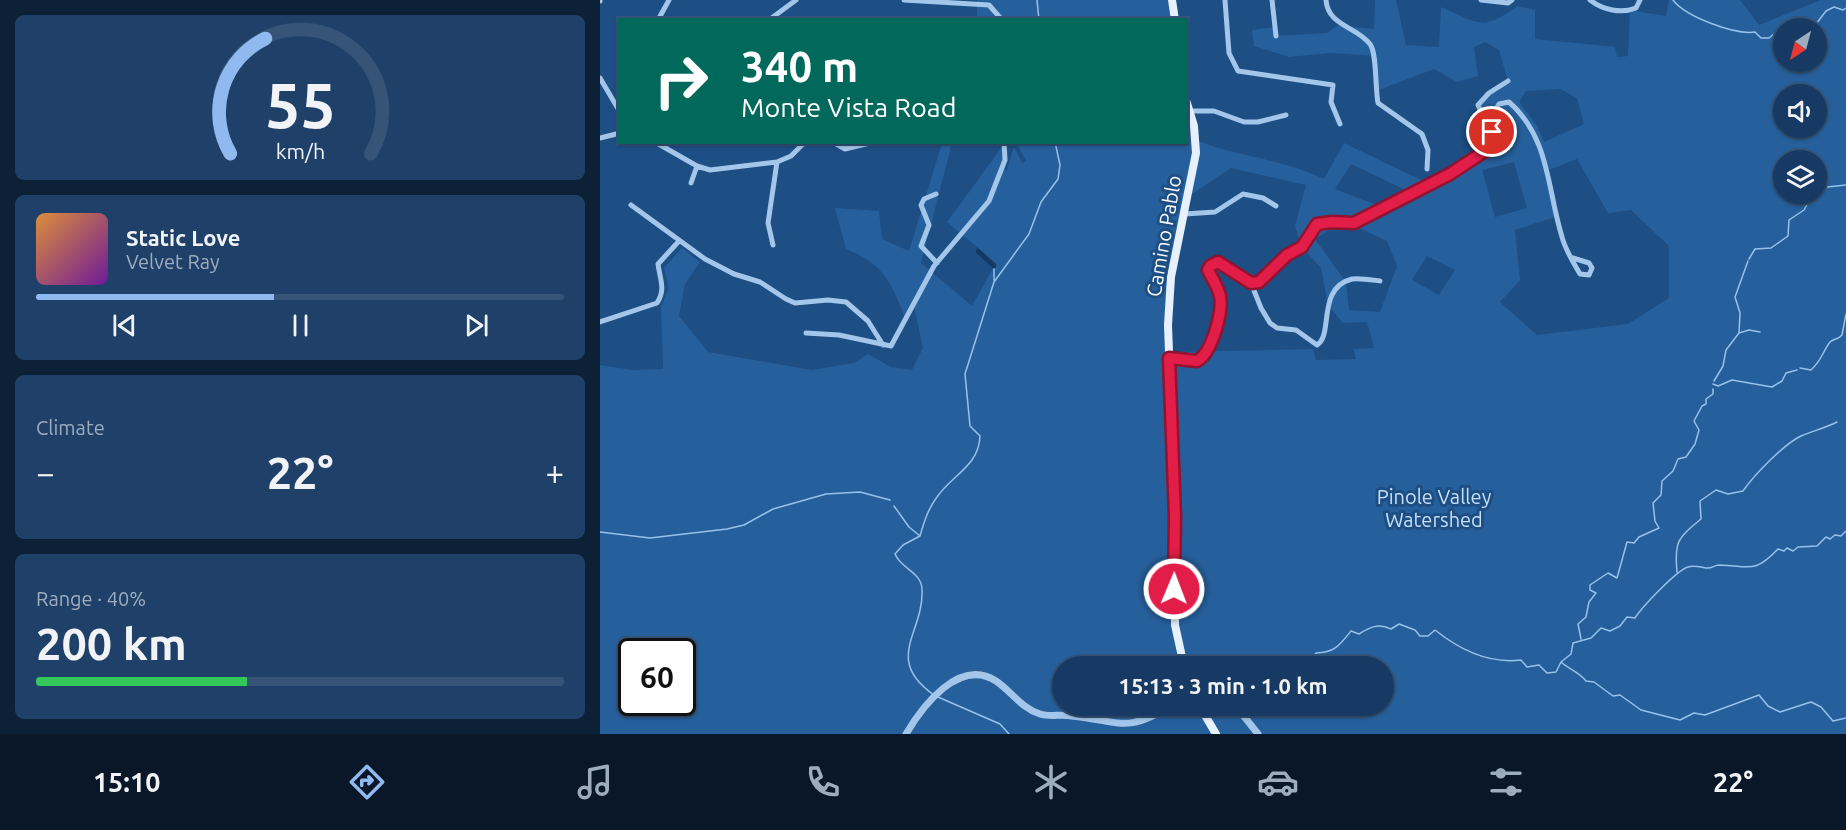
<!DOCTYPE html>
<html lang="en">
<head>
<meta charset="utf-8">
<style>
  body { margin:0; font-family:Ubuntu,sans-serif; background:#1f4169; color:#f1f3f6; height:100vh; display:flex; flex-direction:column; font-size:22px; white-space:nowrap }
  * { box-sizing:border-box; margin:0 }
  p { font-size:20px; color:#9eadbe }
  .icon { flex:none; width:33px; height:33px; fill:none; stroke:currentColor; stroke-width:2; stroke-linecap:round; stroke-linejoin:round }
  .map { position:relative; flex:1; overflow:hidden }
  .side { display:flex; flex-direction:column; gap:15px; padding:15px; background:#0c2036; width:600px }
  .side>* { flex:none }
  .hud { position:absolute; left:18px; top:18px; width:570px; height:126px; border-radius:0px; box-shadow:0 2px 4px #0004,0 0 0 2px #355478; background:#00695c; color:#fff; overflow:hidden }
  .needle { width:39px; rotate:216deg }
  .fabs { position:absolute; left:1173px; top:18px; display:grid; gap:12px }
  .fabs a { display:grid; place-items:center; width:54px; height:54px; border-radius:50%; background:#163a63; box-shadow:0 2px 4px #0004,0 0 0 2px #355478; font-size:30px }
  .speed { position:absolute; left:18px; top:638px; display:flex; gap:12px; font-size:30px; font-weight:700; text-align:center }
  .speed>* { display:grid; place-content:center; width:78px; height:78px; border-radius:50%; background:#163a63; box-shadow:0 2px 4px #0004,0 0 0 2px #355478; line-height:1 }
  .speed .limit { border:3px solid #111; border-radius:9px; background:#fff; color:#111 }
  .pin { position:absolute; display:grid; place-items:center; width:51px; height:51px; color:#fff; margin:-26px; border:3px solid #fff; border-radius:50%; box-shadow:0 2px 6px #0007 }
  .me { position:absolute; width:66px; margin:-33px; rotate:1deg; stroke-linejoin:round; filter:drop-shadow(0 0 4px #0008) }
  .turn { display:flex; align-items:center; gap:21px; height:126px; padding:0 24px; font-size:27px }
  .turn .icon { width:78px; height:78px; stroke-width:2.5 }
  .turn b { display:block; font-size:42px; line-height:51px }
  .big { font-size:45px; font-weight:700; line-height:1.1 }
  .side .tile { flex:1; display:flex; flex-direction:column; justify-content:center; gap:9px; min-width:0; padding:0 21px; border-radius:9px; background:#1f4169 }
  .side .dial { align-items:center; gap:0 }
  .dial svg { height:156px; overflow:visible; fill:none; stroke:#355478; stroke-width:7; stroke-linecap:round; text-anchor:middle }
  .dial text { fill:#f1f3f6; stroke:none }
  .song { display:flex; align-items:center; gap:18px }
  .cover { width:72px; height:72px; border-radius:9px; background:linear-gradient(135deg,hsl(30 70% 55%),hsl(280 70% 35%)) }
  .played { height:6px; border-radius:3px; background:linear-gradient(90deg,#90b9f0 45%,#355478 45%) }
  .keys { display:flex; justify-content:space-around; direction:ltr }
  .heat { display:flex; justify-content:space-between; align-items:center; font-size:33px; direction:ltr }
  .charge { height:9px; border-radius:4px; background:linear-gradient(90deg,#34c759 40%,#355478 0) }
  .trip { position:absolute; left:452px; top:656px; width:342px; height:60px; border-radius:30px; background:#163a63; box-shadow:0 2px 4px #0004,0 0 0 2px #355478; font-weight:700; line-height:60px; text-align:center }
  .menu { display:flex; height:96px; justify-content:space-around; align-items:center; background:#091728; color:#9eadbe }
  .menu .icon { width:42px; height:42px }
  .menu .selected { color:#90b9f0 }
  .menu b { font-size:27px; color:#f1f3f6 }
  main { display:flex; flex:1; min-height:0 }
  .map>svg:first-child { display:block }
  .green { fill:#26609c; fill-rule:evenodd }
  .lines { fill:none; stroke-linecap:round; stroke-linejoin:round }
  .stream { stroke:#96c2ec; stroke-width:1.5 }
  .canal { stroke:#133862; stroke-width:4.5 }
  .minor { stroke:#a3c6ea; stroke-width:5 }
  .tertiary { stroke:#a3c6ea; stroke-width:7 }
  .primary { stroke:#e7f1fe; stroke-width:8 }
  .route-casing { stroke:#92132f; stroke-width:15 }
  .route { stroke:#e11d48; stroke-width:10 }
  .labels { text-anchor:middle; stroke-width:6; stroke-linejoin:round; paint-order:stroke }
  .street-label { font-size:20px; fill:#fff; stroke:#1d4e84 }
  .park-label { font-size:20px; fill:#c8dff8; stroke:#1d4e84 }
</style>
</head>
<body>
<main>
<section class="side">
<div class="tile dial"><svg viewBox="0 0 100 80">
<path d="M14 69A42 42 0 1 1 86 69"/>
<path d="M14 69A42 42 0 0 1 32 10" stroke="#90b9f0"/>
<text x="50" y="56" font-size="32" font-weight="700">55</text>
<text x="50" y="72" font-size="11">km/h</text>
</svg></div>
<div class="tile">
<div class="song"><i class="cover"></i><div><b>Static Love</b><p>Velvet Ray</p></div></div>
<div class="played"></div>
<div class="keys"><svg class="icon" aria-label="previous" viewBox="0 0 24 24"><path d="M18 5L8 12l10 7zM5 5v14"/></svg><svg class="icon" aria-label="pause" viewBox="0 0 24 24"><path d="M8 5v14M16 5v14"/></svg><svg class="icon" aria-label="next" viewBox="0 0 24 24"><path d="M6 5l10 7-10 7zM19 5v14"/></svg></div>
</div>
<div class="tile"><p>Climate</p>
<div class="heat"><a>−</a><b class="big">22°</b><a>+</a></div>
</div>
<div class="tile"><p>Range · 40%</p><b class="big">200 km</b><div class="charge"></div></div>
</section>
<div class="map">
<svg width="1246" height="734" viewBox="0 0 1246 734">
  <rect width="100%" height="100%" fill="#1d4e84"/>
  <path class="green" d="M377,0H568L571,19H402L395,10L392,19H377Z
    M775,0H796L806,45L839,47L841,7C878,23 883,32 917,6L935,10V39L1015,47L1017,57L1028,56L1030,10L1066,16L1069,0H1140L1159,25L1221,0H1246V734H0V365L32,370L63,369L61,307L69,288L64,268L82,248L100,262L85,284L79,316L108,352L212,370L254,363L268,354L291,367L312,370L323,348L314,306L305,318C291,282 284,264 246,249L235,208L279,211L282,239L309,251L342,143H352L321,263L372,306L396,263L347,222L402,147L406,173L414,147L422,163L426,161L419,147L413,143L586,142L587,100L596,140C638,157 683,159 724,179L744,143L823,181V187L885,151L894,140L878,105L908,81L899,50L885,42L874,47L878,76L857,82L834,69L776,91L775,56L730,53L689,57L654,46L652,30L675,27L676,36L727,33L741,23L746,26L774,29ZM1184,28H1216V62H1184ZM960,89L977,98L984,124L944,142L938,127L919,102L926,91ZM1184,94H1216V128H1184ZM977,159L1008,213L1031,210L1069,246V298L1028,324L937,335L900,302L920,280L915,230L958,216L946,171ZM1184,160H1216V194H1184ZM914,162L927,208L895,217L882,170ZM751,164L812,193L784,208L735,189ZM631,168L706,185L695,226L702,247L721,268L728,305L743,323L767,322L774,348L753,349L756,359L716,360L713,349L577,352L570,358L571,277L589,196ZM737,225L759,228L787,241L797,266L780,312L749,310L746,282L715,239ZM827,256L855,270L839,295L812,280ZM32,651H82V702H32ZM462,666H783V705H462Z"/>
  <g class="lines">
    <path class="stream" d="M437,0L439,20
      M1073,0C1086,17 1135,35 1155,32L1161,38H1169L1180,29L1184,31
      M1213,28L1226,11L1234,7L1243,10L1246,8
      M1149,259L1155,249L1171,248L1188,236L1189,220L1204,210L1212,195L1217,196L1227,187L1246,185
      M394,280V266
      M1139,333L1149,330L1160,332
      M1200,368L1211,370C1222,360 1223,351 1230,342C1235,338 1238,340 1242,335L1246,314
      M1114,381L1123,366L1126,350L1139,333L1140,313L1135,297L1148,261
      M1113,384L1118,386L1132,380L1172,387L1182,381L1186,373L1197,370
      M294,506L309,527L320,536
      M0,532L50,538L127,529L144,525L173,509L226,494L260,492L290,500
      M1077,572C1074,541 1078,538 1101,519L1100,501L1116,490L1128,494L1143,491C1154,475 1184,444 1201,436C1213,431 1225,428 1237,422
      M981,639L978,624L986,617L989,602L996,593L990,590V585L1008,573L1017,578L1027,542L1034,543L1039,537L1059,528L1055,521L1053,503L1061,495L1062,481L1073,471L1078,459L1086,457L1095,444L1099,430L1094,421L1102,406L1106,404V399L1113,394V389
      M961,662C970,670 979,672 986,681L994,682L1013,696L1020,695L1041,710L1080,720L1094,713L1105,715L1159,695L1168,706L1180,712L1211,702L1221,707L1233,721L1246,718
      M704,666L716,653C734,653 740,645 751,631L759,634C770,627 778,623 791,629L799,624L815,630L820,636H828L835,630C860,650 889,664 921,660L927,667L939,665L947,673L956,672L961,662L971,654L973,643L991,638L1001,628L1010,631L1020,626L1027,617L1035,618C1042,607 1077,570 1088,567C1094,565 1100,567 1106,568C1112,569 1114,565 1119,565C1151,566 1154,574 1178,549L1184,551L1187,548L1193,551L1198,547L1217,546L1226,537L1230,539L1235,535L1241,536L1246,531
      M334,695C283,659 324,633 322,590C322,572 301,569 295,554L303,545L320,536C324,522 328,509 337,497C352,475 379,466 380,436L370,426L365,374L394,282L429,234L441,202L458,179L460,165L455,142
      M338,697L400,724L409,734"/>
    <path class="canal" d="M378,251L394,266"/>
    <path class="minor" d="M304,0L389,5L402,20
      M625,0L629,53L638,71L733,85L731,102L740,124
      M672,0L676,36
      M726,0C728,26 756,26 770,44C777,53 775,88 778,103L822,134L828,150L827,169
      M881,0L908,3L912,0
      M990,0C1003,10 1021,14 1036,8L1040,0
      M0,1V0
      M58,20L69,0
      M169,20L196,0
      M0,78L20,112
      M590,111H614L644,122H658L686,115
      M0,138L20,133
      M895,138V111L899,104L909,102C950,138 947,189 962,237C965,249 974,264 980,274L989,275L992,268L989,263L973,258
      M55,142L97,166L110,170L177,162L191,156L205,142
      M233,142L245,149L274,142
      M91,183L97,166
      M336,194L324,199L321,205L329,225L321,246L337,263
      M31,205L105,259L134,274L160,282L186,299L195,303L228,300L246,302L268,321L283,345
      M585,214L615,212L643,194L663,198L676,206
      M173,245L168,223L177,162
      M651,283L661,308L670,323L677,328L696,330L717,345C734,335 716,288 752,279C761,278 772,280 780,281
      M0,322L57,303C66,289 60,280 58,264L79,241
      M206,333L239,335L291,346L334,266L389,201L405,160L404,142
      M569,358L597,361C612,353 623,312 620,296C618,287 612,278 608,269L613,262L625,265L651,283C668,281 707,239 718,224L732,222L754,223L850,174L885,151L894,140L878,105L889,93L908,81"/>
    <path class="tertiary" d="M635,705L658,734
      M306,734C322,707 359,657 396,681C411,691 421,708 440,714C449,717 462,714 472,716C521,721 526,734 572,705"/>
    <path class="primary" d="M572,0L575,20
      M584,666L575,625V516L568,325L571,277L596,153L594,126L586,100
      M599,705L616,734"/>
  </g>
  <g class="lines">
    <defs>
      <path id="route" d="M574,589L575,516L569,358L597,361C612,353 623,312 620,296C618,287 612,278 608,270L610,266L618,262L651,283L659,282L687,255L702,247L717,224L732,222L754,223L850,174L885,151L894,140L892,132"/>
    </defs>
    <use href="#route" class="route-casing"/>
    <use href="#route" class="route"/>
  </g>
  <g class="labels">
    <g class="street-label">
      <text transform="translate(564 236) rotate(-80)" y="7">Camino Pablo</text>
    </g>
    <g class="park-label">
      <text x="834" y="504">Pinole Valley<tspan x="834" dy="23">Watershed</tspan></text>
    </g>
  </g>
</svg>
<div class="fabs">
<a><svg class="needle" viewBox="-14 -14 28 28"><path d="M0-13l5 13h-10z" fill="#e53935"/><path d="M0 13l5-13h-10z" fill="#9eadbe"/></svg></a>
<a><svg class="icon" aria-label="sound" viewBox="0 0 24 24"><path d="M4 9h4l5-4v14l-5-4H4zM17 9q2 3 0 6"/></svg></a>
<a><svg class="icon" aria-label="layers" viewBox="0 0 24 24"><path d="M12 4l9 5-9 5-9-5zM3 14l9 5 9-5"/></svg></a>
</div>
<div class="speed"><div class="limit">60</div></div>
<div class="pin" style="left:892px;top:132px;background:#d93025"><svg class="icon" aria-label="arrive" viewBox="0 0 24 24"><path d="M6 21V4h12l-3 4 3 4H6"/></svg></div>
<svg class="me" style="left:574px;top:589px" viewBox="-20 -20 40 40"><circle r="17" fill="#e11d48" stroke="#fff" stroke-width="3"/><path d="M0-11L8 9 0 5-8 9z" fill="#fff"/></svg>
<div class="trip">15:13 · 3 min · 1.0 km</div>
<div class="hud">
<div class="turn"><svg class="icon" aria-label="right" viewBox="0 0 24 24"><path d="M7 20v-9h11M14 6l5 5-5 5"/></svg><div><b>340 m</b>Monte Vista Road</div></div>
</div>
</div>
</main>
<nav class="menu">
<b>15:10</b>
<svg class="icon selected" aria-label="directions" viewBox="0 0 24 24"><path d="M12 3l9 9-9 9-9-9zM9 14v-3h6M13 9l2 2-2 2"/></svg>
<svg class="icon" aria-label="music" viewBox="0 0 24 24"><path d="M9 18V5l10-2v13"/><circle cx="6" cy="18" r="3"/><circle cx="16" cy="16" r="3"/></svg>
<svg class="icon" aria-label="phone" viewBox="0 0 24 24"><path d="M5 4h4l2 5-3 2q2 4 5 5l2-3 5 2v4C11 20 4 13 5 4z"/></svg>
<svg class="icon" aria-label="climate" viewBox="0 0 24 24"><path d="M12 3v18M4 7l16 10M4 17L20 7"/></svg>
<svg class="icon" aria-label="car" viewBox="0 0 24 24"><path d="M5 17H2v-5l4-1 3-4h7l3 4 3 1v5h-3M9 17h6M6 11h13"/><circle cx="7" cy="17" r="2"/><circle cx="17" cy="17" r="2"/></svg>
<svg class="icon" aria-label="filters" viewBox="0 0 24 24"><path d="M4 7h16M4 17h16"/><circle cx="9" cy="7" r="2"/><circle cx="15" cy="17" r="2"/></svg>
<b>22°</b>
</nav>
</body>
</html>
